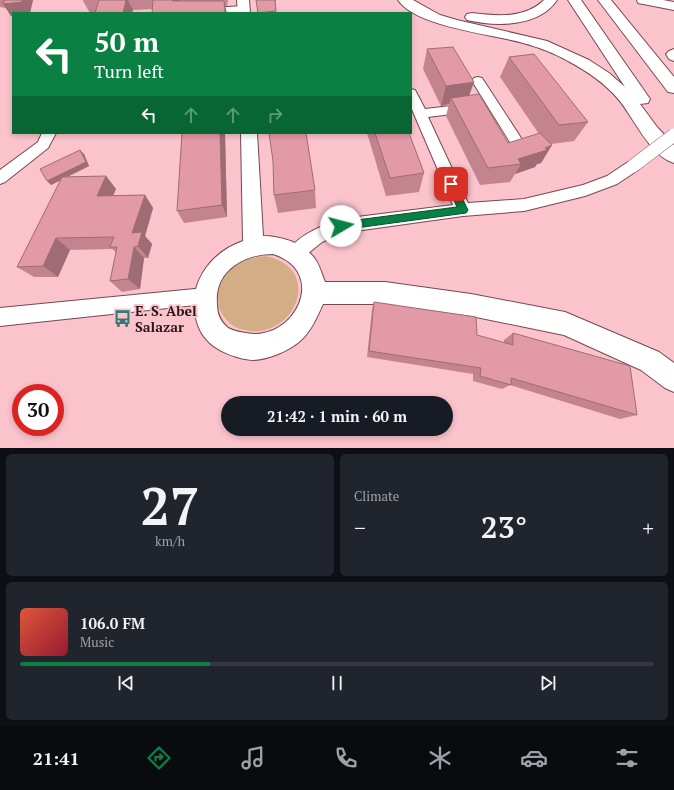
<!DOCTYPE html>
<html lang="en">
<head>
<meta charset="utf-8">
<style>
  body { margin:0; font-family:"PT Serif",serif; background:#20242c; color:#f1f3f6; height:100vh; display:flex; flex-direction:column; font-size:15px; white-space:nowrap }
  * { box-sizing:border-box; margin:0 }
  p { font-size:13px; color:#9ea1a6 }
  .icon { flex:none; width:22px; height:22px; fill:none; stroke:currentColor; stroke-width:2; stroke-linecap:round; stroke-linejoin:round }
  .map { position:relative; height:448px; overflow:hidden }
  .side { display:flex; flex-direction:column; gap:6px; padding:6px; background:#0d0f14; flex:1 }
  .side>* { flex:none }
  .top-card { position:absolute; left:12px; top:12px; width:400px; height:122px; border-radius:0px; box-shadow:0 2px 6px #0003; background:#0b8043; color:#fff; overflow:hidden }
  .speed { position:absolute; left:12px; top:384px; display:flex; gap:8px; font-size:20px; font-weight:700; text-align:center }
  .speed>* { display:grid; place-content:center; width:52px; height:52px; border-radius:50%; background:#171b24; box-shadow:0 2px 6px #0003; line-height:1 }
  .speed .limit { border:6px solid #d22; background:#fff; color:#111 }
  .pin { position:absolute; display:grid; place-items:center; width:34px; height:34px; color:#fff; margin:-17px; border-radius:8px; box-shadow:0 2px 6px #0006 }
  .me { position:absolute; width:44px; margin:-22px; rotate:82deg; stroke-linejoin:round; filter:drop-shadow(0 0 3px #0008) }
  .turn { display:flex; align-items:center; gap:14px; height:84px; padding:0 16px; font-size:18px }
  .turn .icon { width:52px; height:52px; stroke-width:2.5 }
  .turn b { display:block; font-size:28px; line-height:34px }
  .lanes { display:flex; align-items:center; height:38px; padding:0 16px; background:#0003; justify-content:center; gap:20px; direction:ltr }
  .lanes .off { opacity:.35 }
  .big { font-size:30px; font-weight:700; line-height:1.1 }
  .side .tile { flex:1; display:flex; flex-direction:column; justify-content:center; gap:6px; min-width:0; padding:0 14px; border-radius:6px; background:#20242c }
  .side .dial { align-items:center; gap:0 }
  .dial b { font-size:52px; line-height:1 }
  .song { display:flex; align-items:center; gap:12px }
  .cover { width:48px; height:48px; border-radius:6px; background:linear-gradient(135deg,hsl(10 70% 55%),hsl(350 70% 35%)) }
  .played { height:4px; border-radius:2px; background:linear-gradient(90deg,#0b8043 30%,#363941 30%) }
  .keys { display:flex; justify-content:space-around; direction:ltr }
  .heat { display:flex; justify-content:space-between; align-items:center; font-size:22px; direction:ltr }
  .side .tiles { flex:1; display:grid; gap:6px; grid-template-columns:1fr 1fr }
  .tile:last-child { grid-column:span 2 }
  .trip { position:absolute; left:221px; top:396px; width:232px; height:40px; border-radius:20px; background:#171b24; box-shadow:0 2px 6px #0003; font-weight:700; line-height:40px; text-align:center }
  .tabs { display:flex; height:64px; justify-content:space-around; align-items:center; background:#090b0e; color:#9ea1a6 }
  .tabs .icon { width:28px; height:28px }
  .tabs .active { color:#0b8043 }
  .tabs b { font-size:18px; color:#f1f3f6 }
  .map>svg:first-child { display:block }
  .green { fill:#d3ad85 }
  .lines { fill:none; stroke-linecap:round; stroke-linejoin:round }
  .minor-casing { stroke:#774850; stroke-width:2 }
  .tertiary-casing { stroke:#774850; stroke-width:2 }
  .motorway-casing { stroke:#774850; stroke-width:2 }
  .minor { fill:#fff; fill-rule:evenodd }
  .tertiary { fill:#fff; fill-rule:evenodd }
  .motorway { fill:#fff; fill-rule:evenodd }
  .minor-bridge-casing { stroke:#774850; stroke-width:14; stroke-linecap:butt }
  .minor-bridge { stroke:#fff; stroke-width:13 }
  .wall { fill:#c38490 }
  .shaded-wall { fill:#9f6c75 }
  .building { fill:#e39aa7; stroke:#9f6c75 }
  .route { fill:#0b8043; stroke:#07532c }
  .labels { text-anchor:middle; stroke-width:4; stroke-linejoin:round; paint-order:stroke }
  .poi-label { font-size:14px; font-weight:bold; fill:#281518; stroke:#fbc3cc; text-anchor:start }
</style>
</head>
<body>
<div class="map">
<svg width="674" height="448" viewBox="0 0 674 448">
  <rect width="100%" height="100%" fill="#fbc3cc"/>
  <path class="green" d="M265,256C323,267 297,335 251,331C240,330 232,327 225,318C209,299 222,272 242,262C249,258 257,257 265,256Z"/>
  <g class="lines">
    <defs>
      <path id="minor" d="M243,6L246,7L248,9L246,11L227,13H178L183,10Z
        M478,77L482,78L523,141L525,144L523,147L518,149L513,147L472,81L474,78Z
        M411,89L415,90L425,109L468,104L472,105L474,108L472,111L468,112L428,117L468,203L524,199L583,185L607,176L628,162L633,161L638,162L640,166L638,170L617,184L585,196L524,211L463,216L341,233L322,242L301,259L295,261L289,259L287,254C295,236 323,225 341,219L453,205L411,107Z
        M42,133H56L48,148L5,182L0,184V170L38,142Z
        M205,288L211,290L214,296L211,302L205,304L0,326V308Z"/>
      <path id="tertiary" d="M237,0H249L250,13H238Z
        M241,133H257L263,236C281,236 304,243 315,259C320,266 322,275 325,282H385L471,294L565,312L659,352L674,363V392L665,388L641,370L564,335L471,316L385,304H323C317,317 311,332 299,342C288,351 269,359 254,360C240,360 216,351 207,340C202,335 199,329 197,322C186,286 209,253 243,241ZM273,254C330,272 294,343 246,333C239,332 234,331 228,328C220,321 217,314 217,304C214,271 244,254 273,254Z"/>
      <path id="motorway" d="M398,0H413L440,15L457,20L547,41L589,60L609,73L625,87L568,0H581L650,99L648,103L640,104L657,127L674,145V163C650,156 634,118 619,100C605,83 587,71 568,61C554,53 538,47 523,43C492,34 416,27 398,0Z
        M544,0H557C539,27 496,27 467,20L465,17L467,14L472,13C496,16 525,19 544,0Z
        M598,0H611L674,77V93L668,92Z
        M637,0H663L674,2V10L638,3Z
        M674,49V61L669,59L666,54L669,51Z"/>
    </defs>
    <use href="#minor" class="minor-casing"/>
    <use href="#tertiary" class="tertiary-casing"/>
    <use href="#motorway" class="motorway-casing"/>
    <use href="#minor" class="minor"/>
    <use href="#tertiary" class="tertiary"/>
    <use href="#motorway" class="motorway"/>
    <defs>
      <path id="minor-bridge" d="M633,166L674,135"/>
    </defs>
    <use href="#minor-bridge" class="minor-bridge-casing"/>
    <use href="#minor-bridge" class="minor-bridge"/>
  </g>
  <path class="wall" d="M0,0H33L30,13L11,16L6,8L0,7Z
    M83,0H228L227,6L153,9L133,10L132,13H90L83,1Z
    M276,0V13H258Z
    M427,49L469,96L508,143L539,134L500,77L509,57L588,122L574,141L551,144L552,145L541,163L537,164L535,167L515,174L510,182L480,185L446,116L449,104L441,106L423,69Z
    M182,133H225L227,217L184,223L177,211Z
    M367,133H409L424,173L419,192L386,196Z
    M84,154L89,166L67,177L106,176L116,189L113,195H145L153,208L145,236L152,244L148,258H144L140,289L122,292L110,281L116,252L112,249L70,250L58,277H34L17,267L61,180L51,185Z
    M315,190L316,208L278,213L274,195Z
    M374,302L477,335L504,343V340L513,333L637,415L620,419L510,385L502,389L473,381V374L367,357L372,310Z"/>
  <path class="shaded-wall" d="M22,0H33L30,13H13V15L11,16L3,4Z
    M126,0H128L133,10L132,13H123Z
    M172,0H180L183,8Z
    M224,1L227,13H225Z
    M474,82L467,102L451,98L449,104L441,106L446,86Z
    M220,133H225L227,217L222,205Z
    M552,145L541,163L537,164L535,167L515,174L521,164L518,159L545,148Z
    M80,150L84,154L89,166L51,185L47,181Z
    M106,176L116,189L108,208L97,196Z
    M145,195L153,208L145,236L152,244L148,258L138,246L132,233Z
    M56,238L70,250L58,277L43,266Z
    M134,247L144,258L140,289L128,279Z"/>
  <path class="building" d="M5,0H22V2L3,4Z
    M99,0H126L123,13H95Z
    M153,0H172L173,1H224L225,13H152Z
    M256,0H275L276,11L258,13Z
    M453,47L474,82L446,86L427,49Z
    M534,54L588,122L559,125L509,57Z
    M479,94L508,143L540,133L552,145L545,148L547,150L518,159L521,164L488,168L451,98Z
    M182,133H220L222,205L177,211Z
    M269,133H306L315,190L274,195L273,161Z
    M375,133H409L424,173L390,178Z
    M80,150L86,162L47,181L40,169Z
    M106,176L97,196L145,195L132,233L142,232L138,246L134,247L128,279L110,281L117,247H110L114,237L56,238L43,266L17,267L62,177Z
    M374,302L476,317L477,335L513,345V333L630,366L637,415L511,378V385L480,376L481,368L369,351Z"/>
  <path class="route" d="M451,181L454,182L468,210L466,213L341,230L337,228L336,226L337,223L341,222L457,207L447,184Z"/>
  <defs>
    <symbol id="bus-bare" viewBox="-9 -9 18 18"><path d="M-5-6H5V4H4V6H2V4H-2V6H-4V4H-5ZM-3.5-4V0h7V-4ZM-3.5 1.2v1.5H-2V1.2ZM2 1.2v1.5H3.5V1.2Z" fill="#327a75" stroke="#fbc3cc" stroke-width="2.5" paint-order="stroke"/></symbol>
  </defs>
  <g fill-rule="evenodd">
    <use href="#bus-bare" x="110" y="306" width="25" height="25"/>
  </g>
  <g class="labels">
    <g class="poi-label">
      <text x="135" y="316">E. S. Abel<tspan x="135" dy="16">Salazar</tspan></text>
    </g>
  </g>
</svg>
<div class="speed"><div class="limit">30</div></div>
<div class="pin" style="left:451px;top:184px;background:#d93025"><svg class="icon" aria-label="arrive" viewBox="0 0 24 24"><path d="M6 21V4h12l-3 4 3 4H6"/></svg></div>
<svg class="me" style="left:341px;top:226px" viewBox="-20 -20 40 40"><circle r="19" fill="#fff"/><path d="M0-13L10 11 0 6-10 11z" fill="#0b8043"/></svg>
<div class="trip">21:42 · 1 min · 60 m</div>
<div class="top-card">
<div class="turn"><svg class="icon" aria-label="left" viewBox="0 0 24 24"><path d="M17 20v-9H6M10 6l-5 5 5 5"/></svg><div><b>50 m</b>Turn left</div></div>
<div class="lanes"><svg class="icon" aria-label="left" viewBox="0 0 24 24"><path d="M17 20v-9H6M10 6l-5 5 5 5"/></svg><svg class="icon off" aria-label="ahead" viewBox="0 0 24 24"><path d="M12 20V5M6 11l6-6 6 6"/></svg><svg class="icon off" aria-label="ahead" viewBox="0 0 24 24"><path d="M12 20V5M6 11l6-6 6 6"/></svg><svg class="icon off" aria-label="right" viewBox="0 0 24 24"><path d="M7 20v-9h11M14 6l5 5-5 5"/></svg></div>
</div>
</div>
<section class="side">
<div class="tiles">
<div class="tile dial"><b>27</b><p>km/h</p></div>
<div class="tile"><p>Climate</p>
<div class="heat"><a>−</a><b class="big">23°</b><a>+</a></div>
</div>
<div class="tile">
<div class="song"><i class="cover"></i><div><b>106.0 FM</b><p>Music</p></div></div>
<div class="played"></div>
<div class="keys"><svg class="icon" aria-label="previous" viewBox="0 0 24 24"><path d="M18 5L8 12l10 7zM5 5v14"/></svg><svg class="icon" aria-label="pause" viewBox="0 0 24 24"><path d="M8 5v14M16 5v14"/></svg><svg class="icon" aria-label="next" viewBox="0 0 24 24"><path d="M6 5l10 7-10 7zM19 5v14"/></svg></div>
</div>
</div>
</section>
<nav class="tabs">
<b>21:41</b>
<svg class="icon active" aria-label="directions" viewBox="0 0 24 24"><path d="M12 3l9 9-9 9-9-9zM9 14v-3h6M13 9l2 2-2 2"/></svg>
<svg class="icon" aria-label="music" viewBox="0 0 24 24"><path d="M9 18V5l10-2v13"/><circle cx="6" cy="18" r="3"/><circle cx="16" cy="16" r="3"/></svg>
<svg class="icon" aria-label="phone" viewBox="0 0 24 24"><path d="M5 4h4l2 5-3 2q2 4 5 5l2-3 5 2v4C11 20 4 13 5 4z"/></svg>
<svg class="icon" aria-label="climate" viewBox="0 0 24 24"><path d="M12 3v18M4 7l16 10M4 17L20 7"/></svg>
<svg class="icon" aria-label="car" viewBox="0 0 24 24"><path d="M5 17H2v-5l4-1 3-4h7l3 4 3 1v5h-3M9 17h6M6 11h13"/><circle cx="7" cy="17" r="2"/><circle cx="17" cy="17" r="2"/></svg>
<svg class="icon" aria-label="filters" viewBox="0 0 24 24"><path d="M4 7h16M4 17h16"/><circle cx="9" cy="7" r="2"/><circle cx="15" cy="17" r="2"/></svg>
</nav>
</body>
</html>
